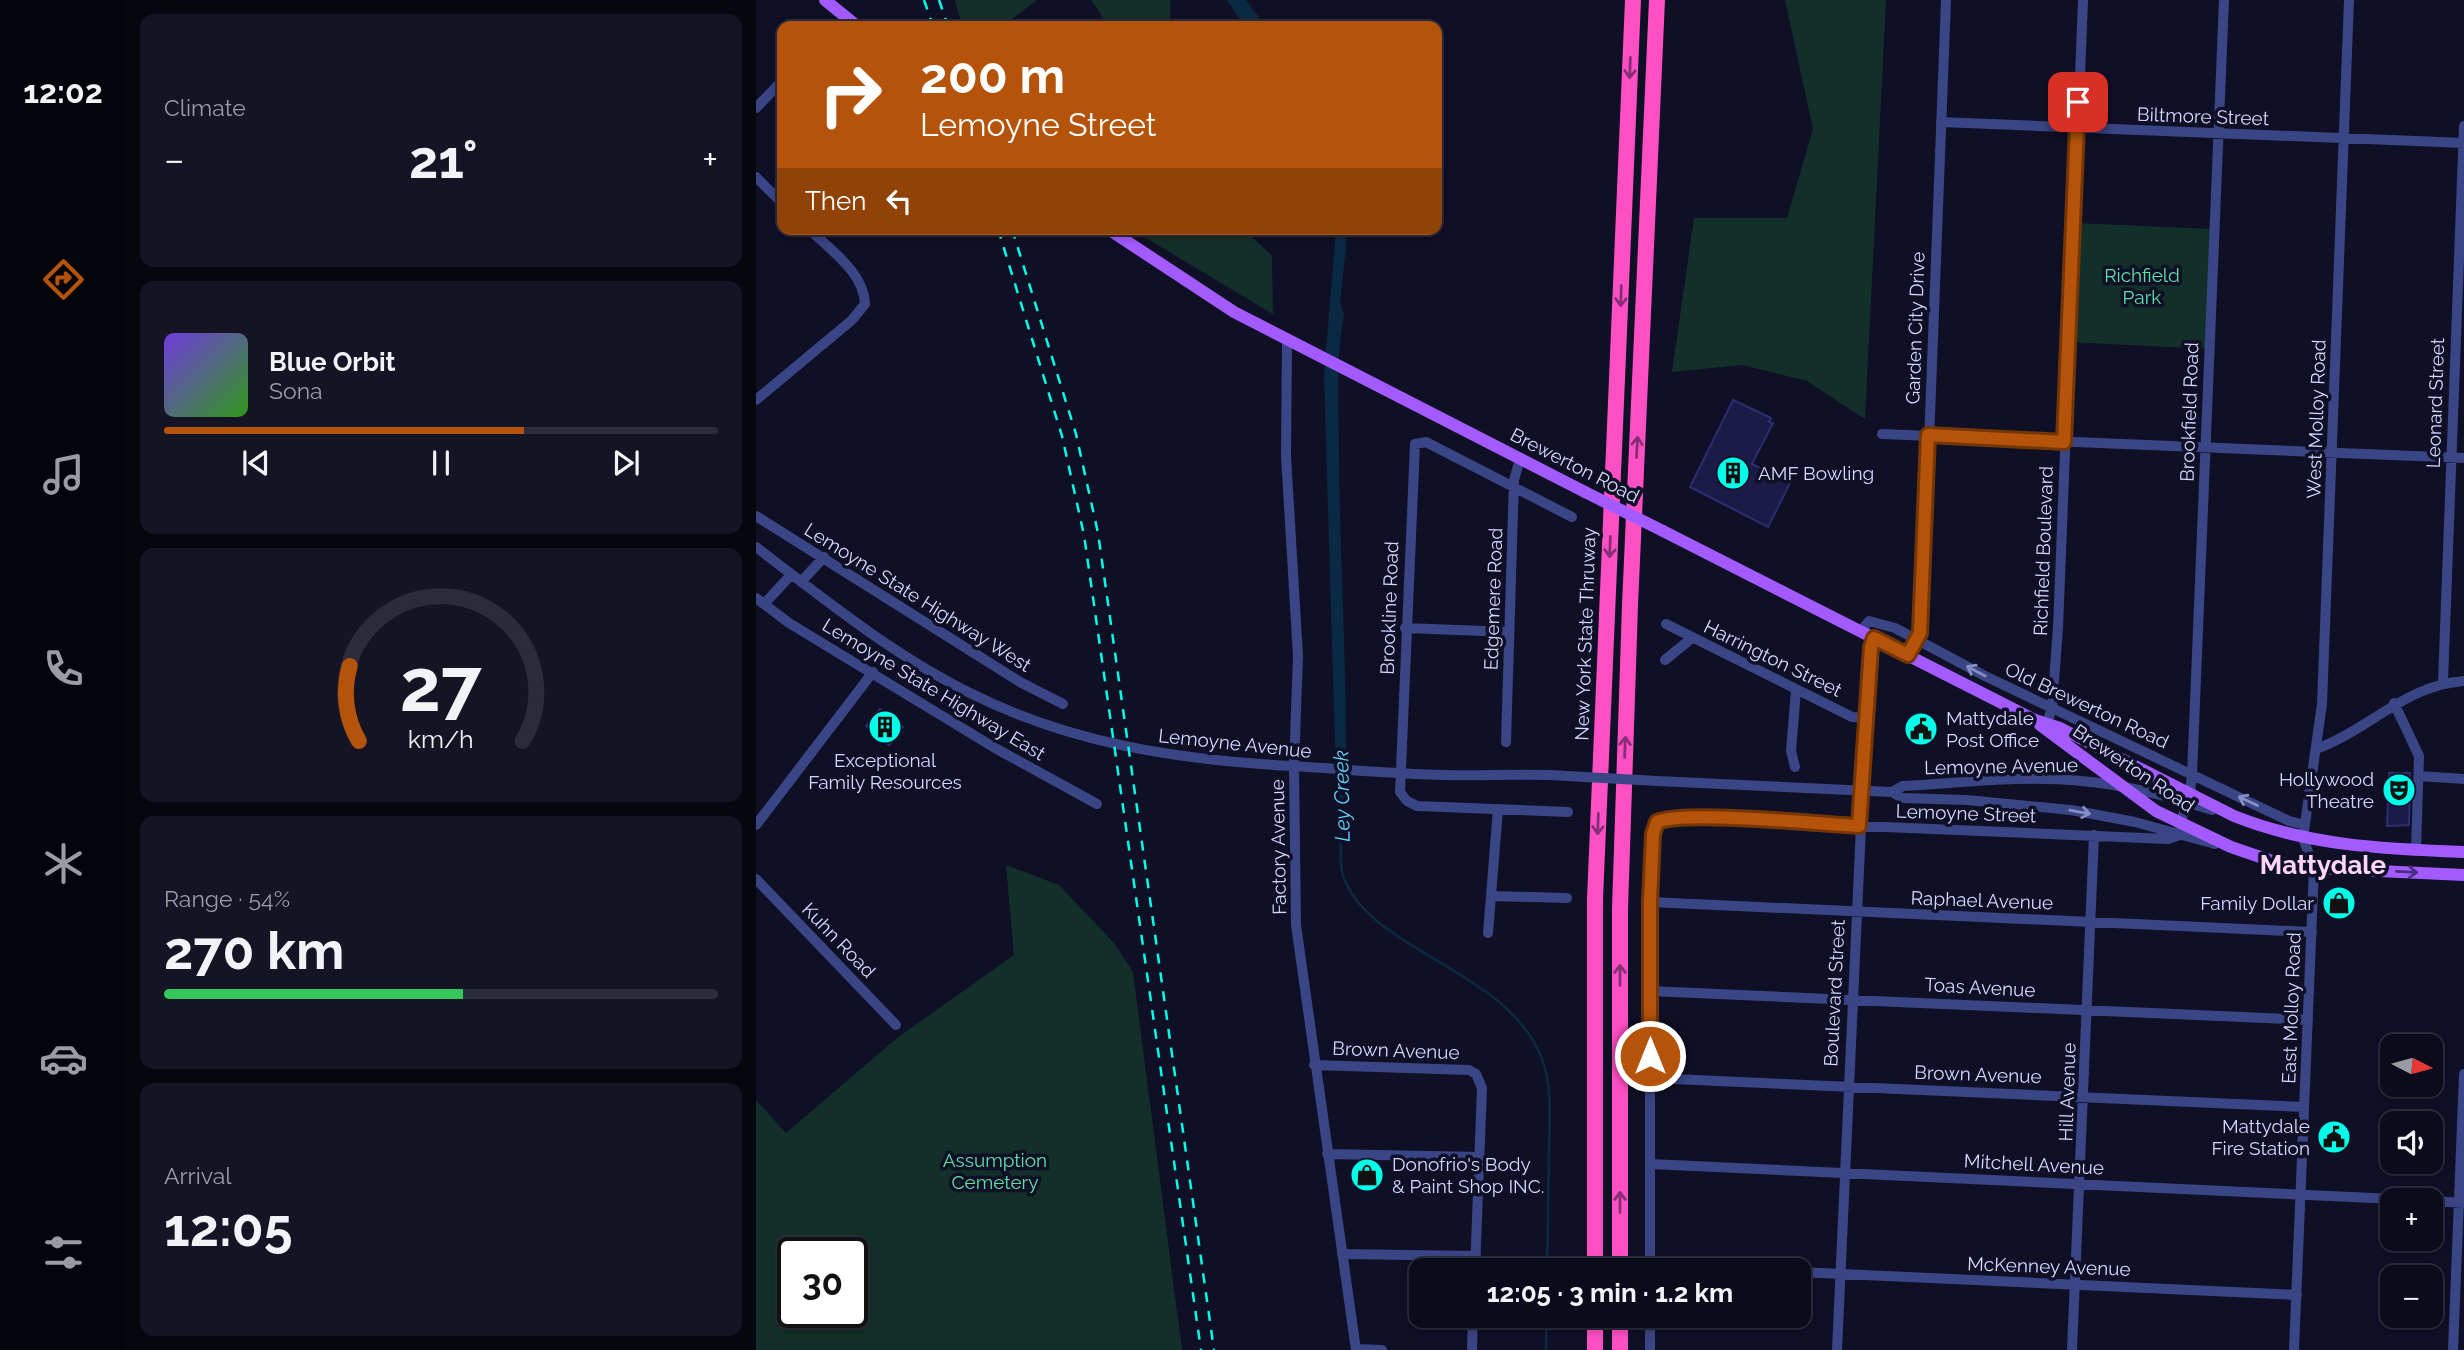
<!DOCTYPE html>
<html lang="en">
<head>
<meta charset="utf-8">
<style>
  body { margin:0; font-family:Raleway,sans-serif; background:#141425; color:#f1f3f6; height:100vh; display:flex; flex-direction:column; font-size:26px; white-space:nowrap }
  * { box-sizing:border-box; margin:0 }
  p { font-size:23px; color:#9a9ba3 }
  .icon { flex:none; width:38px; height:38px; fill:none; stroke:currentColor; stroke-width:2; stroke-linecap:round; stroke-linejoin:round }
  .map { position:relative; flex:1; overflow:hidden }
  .details { display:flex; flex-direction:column; gap:14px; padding:14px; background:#06060f; width:630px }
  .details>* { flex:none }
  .guide { position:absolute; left:21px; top:21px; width:665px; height:214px; border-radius:14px; box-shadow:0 4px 10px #0003,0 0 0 2px #2b2b3b; background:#b45309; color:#fff; overflow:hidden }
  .needle { width:46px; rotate:96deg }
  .fabs { position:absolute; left:1624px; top:1034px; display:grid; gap:14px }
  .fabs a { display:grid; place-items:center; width:63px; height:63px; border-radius:14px; background:#0b0b1c; box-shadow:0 4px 10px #0003,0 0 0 2px #2b2b3b; font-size:35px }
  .speed { position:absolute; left:21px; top:1237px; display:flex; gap:14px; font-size:35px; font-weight:700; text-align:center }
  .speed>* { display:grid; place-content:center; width:91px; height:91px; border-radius:50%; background:#0b0b1c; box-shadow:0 4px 10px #0003,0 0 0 2px #2b2b3b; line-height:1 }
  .speed .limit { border:4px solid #111; border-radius:10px; background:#fff; color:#111 }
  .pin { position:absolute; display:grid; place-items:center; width:60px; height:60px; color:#fff; margin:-30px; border-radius:14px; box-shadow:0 4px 10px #0006 }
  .me { position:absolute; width:77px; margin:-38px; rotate:0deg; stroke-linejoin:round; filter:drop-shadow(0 0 5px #0008) }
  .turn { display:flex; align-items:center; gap:24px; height:147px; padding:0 28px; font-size:32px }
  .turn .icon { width:91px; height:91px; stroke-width:2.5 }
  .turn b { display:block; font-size:49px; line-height:60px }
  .then { display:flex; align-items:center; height:66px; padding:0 28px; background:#0003; gap:14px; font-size:26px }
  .big { font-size:52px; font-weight:700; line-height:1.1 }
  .details .card { flex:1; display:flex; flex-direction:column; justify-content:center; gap:10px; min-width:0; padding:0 24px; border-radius:14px; background:#141425 }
  .details .dial { align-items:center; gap:0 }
  .dial svg { height:182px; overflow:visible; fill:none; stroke:#2b2b3b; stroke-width:7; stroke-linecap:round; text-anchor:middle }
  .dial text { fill:#f1f3f6; stroke:none }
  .song { display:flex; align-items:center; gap:21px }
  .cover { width:84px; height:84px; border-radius:10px; background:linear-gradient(135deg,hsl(260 70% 55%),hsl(110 70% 35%)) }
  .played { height:7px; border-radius:4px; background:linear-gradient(90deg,#b45309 65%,#2b2b3b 65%) }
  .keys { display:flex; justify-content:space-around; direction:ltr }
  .heat { display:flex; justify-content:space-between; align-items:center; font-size:38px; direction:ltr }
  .charge { height:10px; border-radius:5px; background:linear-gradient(90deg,#34c759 54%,#2b2b3b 0) }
  .trip { position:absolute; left:653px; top:1258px; width:402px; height:70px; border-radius:14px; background:#0b0b1c; box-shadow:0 4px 10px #0003,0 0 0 2px #2b2b3b; font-weight:700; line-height:70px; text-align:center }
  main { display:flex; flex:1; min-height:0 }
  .tabs { display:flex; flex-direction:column; width:126px; justify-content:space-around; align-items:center; background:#04040b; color:#9a9ba3 }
  .tabs .icon { width:49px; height:49px }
  .tabs .current { color:#b45309 }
  .tabs b { font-size:32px; color:#f1f3f6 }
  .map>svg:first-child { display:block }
  .green { fill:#123029; fill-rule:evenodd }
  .water { fill:#0a2a44 }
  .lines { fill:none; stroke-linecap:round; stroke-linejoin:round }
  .stream { stroke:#0a2a44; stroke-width:2.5 }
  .building { fill:#1c1b47; stroke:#2e2d73; stroke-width:2 }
  .minor { stroke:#3a4585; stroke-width:10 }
  .major { stroke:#a35bff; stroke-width:12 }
  .highway { stroke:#ff4fc5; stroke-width:16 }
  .rail { stroke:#00ffe8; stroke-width:2.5; stroke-dasharray:10 9; stroke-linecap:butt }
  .minor-bridge { stroke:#3a4585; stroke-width:10 }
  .major-bridge { stroke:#a35bff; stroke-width:12 }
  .oneway { stroke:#872f76 }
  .oneway2 { stroke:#878ec2 }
  .oneway3 { stroke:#4a2d7d }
  .route-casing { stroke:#753606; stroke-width:18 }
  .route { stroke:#b45309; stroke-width:12 }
  .labels { text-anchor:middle; stroke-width:7; stroke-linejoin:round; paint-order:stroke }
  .street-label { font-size:19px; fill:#d4d7ff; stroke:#0f0f26 }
  .park-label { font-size:19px; fill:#5fe0a7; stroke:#0f0f26 }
  .poi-label { font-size:19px; fill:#d4d7ff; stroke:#0f0f26; text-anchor:start }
  .water-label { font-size:21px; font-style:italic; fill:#62d4ff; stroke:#0f0f26 }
  .district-label { font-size:26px; font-weight:bold; fill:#ffd6f8; stroke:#0f0f26 }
</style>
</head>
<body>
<main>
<nav class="tabs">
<b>12:02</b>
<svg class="icon current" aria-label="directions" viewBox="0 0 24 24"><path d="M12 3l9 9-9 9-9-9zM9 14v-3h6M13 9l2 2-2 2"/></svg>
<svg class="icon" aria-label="music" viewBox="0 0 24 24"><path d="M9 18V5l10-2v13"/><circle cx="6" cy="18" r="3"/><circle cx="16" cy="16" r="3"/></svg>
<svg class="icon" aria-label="phone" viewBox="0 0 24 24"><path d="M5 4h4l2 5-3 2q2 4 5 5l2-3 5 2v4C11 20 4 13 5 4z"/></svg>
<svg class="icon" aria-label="climate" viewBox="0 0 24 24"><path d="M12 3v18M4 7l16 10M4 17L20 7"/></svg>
<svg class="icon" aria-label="car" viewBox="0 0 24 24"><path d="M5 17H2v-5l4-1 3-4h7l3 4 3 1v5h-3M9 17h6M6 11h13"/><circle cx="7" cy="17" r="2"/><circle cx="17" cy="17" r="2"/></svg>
<svg class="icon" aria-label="filters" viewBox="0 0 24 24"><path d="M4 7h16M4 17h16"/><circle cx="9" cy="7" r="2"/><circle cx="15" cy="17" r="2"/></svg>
</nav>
<section class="details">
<div class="card"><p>Climate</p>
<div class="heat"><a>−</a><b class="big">21°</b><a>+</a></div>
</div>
<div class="card">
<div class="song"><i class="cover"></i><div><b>Blue Orbit</b><p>Sona</p></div></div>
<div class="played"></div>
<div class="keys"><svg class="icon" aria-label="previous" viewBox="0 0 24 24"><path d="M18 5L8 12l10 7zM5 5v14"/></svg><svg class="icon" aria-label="pause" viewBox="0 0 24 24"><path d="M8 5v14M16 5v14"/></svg><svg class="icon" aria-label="next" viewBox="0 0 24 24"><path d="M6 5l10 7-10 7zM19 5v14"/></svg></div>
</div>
<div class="card dial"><svg viewBox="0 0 100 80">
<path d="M14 69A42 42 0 1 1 86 69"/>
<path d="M14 69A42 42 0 0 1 10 36" stroke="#b45309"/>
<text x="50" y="56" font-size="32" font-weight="700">27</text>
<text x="50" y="72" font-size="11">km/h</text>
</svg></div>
<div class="card"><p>Range · 54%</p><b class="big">270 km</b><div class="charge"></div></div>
<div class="card"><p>Arrival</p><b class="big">12:05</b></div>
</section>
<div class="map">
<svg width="1708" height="1350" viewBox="0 0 1708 1350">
  <rect width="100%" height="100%" fill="#0f0f26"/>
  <path class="green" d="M199,0H281L247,26H206Z
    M335,0H414V26H349L343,11Z
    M1029,0H1130L1109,419L1051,381L986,365L916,372L938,218H1031L1057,129Z
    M1318,223L1458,229L1453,349L1313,342Z
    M375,229H488L516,256L517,314Z
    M250,865L303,885L358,943L377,972L426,1350H0V1100L30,1133L141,1038L258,955ZM96,1253V1312H37V1253Z"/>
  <path class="water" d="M471,0H490L509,26H488Z
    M580,229H592L584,303L588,314C579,361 583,411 583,458C584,576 593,693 589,810H581L568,376Z"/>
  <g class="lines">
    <path class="stream" d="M586,807C586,825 582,860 587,876C615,953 751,968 786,1059C797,1088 793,1124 793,1154C792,1193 792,1232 791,1270
      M790,1350L791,1316"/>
  </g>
  <path class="building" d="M977,400L1015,418L1013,422L1017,423L996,464L1034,483L1012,527L934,487Z
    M124,709L147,727L133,745L110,726Z
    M1633,773H1654L1653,825L1631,826Z
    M600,1167L622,1168V1182H599Z"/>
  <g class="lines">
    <path class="minor" d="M0,108L26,81
      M1185,122L1708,143
      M0,177L26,203
      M531,340L530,456L542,656L538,766L540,925L600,1350
      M0,400L96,320L109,304C108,272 74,250 53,229
      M1126,434L1708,458
      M0,516L264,682L307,704
      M0,547C69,600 136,654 214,693C316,744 424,760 536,766C587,769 638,774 689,775C730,776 770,773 811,776
      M45,582L68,557
      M0,598L33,623L239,748L341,804
      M8,604L35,575
      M910,624L1096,717L1110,718
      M649,628L753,632
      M1105,631L1113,621L1139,628L1229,676L1533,821L1549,825
      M1152,655L1161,640L1166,624L1190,0
      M909,660L936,638
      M1687,682L1708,126
      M1638,703L1663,756L1660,851
      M1291,724L1296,707L1302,628L1327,0
      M750,742L758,480L764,459
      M1560,749C1613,730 1649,685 1708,681
      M1039,767L1035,751L1040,690
      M1663,776L1708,779
      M901,781L1136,792L1147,786C1206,783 1266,775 1325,781C1370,785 1413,796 1456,810
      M1136,792L1146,798L1211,800L1315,810L1379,822L1459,844
      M812,812L661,806L651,801L644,792L659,444L670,442L816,517
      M1423,824L1433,802L1436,775L1468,0
      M0,825L117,672
      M0,879L140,1025
      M735,896L811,898
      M894,902L1556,932
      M732,933L742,809
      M894,991L1552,1020
      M558,1065L713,1070L720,1074L726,1088L719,1270
      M894,1078L1548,1107
      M571,1154L724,1157
      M894,1164L1660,1200
      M1675,1201L1708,1203
      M586,1254L720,1256
      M894,1267L1000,1270
      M894,1270V902L897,834L901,822L909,818L941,819L1412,839L1424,835
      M1043,1272L1541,1295
      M894,1316V1350
      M600,1349L626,1350
      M716,1350L717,1316
      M1081,1350L1113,652L1118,638
      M1316,1350L1338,835
      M1538,1350L1558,868L1547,838L1566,704L1593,0
      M1697,1350L1708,1074"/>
    <path class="major" d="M69,0L101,26
      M352,229L478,312L829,492
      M907,531L1279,720L1304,728L1478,816C1553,846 1628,849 1708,852
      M1284,725L1400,811L1475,847L1516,861L1558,868L1708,875"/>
    <path class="highway" d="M839,1270V899L877,0
      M864,1270V909L874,605L901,0
      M839,1316V1350
      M864,1316V1350"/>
    <path class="rail" d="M168,0L177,26
      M183,0L192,26
      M242,229L306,436L328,535L445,1350
      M256,229L320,434L342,533L458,1350"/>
    <path class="minor-bridge" d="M811,776L901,781"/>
    <path class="major-bridge" d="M829,492L907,531"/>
  </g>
  <defs><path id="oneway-shaft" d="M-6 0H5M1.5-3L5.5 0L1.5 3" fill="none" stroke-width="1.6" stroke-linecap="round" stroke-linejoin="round" transform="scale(1.75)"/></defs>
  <g class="oneway">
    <use href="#oneway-shaft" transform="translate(874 68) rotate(92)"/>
    <use href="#oneway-shaft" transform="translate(865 296) rotate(92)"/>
    <use href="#oneway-shaft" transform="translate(881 447) rotate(-87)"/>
    <use href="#oneway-shaft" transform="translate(854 547) rotate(92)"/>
    <use href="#oneway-shaft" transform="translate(869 747) rotate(-88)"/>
    <use href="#oneway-shaft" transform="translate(842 824) rotate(92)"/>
    <use href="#oneway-shaft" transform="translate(864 975) rotate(-90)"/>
    <use href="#oneway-shaft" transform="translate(864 1202) rotate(-90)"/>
  </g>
  <g class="oneway2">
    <use href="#oneway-shaft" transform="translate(1220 671) rotate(-152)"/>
    <use href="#oneway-shaft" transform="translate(1492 801) rotate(-155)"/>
    <use href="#oneway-shaft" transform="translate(1324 812) rotate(10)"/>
  </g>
  <use class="oneway3" href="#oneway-shaft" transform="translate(1651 872) rotate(3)"/>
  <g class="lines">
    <defs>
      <path id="route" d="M894,1056V902L897,834L901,822C927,810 1065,824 1103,826L1115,647L1118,638L1152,655L1164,633L1172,435L1308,442L1322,102"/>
    </defs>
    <use href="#route" class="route-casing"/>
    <use href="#route" class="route"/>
  </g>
  <defs>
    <symbol id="building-disc" viewBox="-11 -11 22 22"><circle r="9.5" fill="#00ffe8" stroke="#0f0f26"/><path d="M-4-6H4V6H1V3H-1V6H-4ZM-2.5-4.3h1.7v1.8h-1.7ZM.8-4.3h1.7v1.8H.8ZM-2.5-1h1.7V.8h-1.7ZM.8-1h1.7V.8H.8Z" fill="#111"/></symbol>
    <symbol id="civic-disc" viewBox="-11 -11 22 22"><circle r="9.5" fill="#00ffe8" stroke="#0f0f26"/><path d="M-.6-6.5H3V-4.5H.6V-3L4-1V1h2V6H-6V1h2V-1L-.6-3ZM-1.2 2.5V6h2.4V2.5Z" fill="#111"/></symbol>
    <symbol id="theatre-disc" viewBox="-11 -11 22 22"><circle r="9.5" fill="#00ffe8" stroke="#0f0f26"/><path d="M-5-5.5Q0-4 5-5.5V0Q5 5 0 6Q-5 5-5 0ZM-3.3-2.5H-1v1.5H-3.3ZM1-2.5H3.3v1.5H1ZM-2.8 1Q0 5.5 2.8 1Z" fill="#111"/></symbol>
    <symbol id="shop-disc" viewBox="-11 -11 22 22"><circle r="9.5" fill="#00ffe8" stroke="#0f0f26"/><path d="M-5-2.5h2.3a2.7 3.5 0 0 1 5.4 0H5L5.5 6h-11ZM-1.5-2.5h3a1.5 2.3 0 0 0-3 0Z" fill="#111"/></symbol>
  </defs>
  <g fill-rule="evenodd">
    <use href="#building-disc" x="958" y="454" width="38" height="38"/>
    <use href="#building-disc" x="110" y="708" width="38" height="38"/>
    <use href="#civic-disc" x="1146" y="710" width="38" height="38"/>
    <use href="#theatre-disc" x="1624" y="771" width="38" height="38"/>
    <use href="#shop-disc" x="1564" y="884" width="38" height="38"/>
    <use href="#civic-disc" x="1559" y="1118" width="38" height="38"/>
    <use href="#shop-disc" x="592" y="1156" width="38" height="38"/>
  </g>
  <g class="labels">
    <g class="street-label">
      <text transform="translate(1447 116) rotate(2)" y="7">Biltmore Street</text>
      <text transform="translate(1159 328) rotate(-88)" y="7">Garden City Drive</text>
      <text transform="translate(1679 403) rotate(-88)" y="7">Leonard Street</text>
      <text transform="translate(1433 412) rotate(-88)" y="7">Brookfield Road</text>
      <text transform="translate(1560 419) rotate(-88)" y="7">West Molloy Road</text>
      <text transform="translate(819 465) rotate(27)" y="7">Brewerton Road</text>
      <text transform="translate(1287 551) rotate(-88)" y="7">Richfield Boulevard</text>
      <text transform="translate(162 597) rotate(32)" y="7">Lemoyne State Highway West</text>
      <text transform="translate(737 599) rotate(-88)" y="7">Edgemere Road</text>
      <text transform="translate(633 608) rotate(-88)" y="7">Brookline Road</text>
      <text transform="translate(829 634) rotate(-88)" y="7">New York State Thruway</text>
      <text transform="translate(1017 658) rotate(26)" y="7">Harrington Street</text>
      <text transform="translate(178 689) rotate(31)" y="7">Lemoyne State Highway East</text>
      <text transform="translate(1331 705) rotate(25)" y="7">Old Brewerton Road</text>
      <text transform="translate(479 743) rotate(6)" y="7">Lemoyne Avenue</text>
      <text transform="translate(1245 766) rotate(-1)" y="7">Lemoyne Avenue</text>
      <text transform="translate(1378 768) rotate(34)" y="7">Brewerton Road</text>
      <text transform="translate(1210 813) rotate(2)" y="7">Lemoyne Street</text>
      <text transform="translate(522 847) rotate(-91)" y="7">Factory Avenue</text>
      <text transform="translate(1226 900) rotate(2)" y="7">Raphael Avenue</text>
      <text transform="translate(83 940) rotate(46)" y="7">Kuhn Road</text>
      <text transform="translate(1224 987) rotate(3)" y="7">Toas Avenue</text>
      <text transform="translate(1078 993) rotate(-87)" y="7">Boulevard Street</text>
      <text transform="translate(1535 1008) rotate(-88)" y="7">East Molloy Road</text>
      <text transform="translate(640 1050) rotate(2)" y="7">Brown Avenue</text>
      <text transform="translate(1222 1074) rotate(2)" y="7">Brown Avenue</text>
      <text transform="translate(1311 1092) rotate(-88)" y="7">Hill Avenue</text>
      <text transform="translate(1278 1164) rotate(3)" y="7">Mitchell Avenue</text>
      <text transform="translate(1293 1266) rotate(2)" y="7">McKenney Avenue</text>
    </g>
    <g class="park-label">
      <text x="1386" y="282">Richfield<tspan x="1386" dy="22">Park</tspan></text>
      <text x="239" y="1167">Assumption<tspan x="239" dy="22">Cemetery</tspan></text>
    </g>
    <g class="poi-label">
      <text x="1002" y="480">AMF Bowling</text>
      <text x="1190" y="725">Mattydale<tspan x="1190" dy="22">Post Office</tspan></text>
      <text x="129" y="767" text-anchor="middle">Exceptional<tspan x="129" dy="22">Family Resources</tspan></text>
      <text x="1618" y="786" text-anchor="end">Hollywood<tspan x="1618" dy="22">Theatre</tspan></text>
      <text x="1558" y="910" text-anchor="end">Family Dollar</text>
      <text x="1554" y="1133" text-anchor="end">Mattydale<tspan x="1554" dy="22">Fire Station</tspan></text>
      <text x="636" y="1171">Donofrio's Body<tspan x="636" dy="22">&amp; Paint Shop INC.</tspan></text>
    </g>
    <g class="water-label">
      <text transform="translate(586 796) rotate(-91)" y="7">Ley Creek</text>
    </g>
    <g class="district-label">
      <text x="1567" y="874">Mattydale</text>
    </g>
  </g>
</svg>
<div class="fabs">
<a><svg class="needle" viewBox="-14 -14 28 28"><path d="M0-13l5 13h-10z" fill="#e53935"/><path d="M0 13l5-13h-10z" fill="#9a9ba3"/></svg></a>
<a><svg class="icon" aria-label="sound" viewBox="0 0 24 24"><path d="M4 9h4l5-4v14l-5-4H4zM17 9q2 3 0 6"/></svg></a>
<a>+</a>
<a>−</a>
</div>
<div class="speed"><div class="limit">30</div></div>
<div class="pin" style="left:1322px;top:102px;background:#d93025"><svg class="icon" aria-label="arrive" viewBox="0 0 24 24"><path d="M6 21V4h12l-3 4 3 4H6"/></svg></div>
<svg class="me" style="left:894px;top:1056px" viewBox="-20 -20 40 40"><circle r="17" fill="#b45309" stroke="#fff" stroke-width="3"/><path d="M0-11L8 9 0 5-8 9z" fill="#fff"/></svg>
<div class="trip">12:05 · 3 min · 1.2 km</div>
<div class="guide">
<div class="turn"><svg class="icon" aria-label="right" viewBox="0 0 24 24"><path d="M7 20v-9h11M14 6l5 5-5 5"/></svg><div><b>200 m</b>Lemoyne Street</div></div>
<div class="then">Then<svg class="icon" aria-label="left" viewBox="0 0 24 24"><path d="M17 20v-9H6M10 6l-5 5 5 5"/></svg></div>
</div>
</div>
</main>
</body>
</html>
